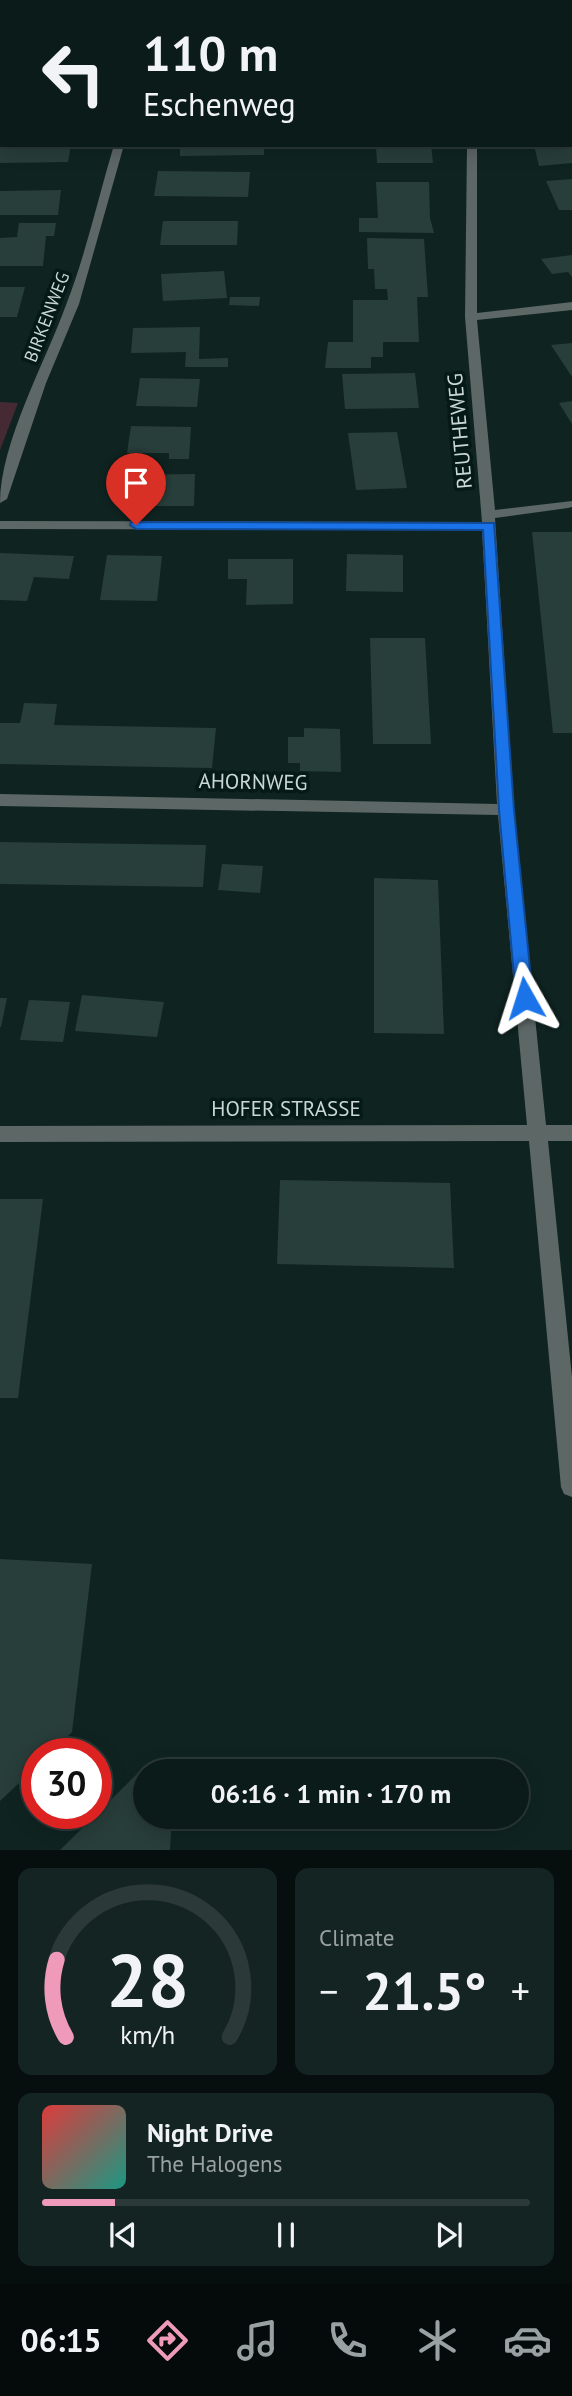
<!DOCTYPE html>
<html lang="en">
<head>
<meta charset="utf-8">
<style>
  body { margin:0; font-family:"PT Sans",sans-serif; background:#142422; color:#f1f3f6; height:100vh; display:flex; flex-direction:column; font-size:26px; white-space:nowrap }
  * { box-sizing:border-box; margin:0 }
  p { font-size:23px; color:#9aa1a2 }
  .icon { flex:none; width:38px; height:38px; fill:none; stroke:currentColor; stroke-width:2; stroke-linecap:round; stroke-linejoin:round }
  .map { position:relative; height:1850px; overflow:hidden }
  .drawer { display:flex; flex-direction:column; gap:18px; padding:18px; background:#060f0e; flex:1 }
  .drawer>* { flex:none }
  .top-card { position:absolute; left:0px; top:0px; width:572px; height:147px; box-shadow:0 4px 18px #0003,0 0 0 2px #2b3938; background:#0b1b19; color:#f1f3f6; overflow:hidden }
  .speed { position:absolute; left:21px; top:1738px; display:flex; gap:14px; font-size:35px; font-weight:700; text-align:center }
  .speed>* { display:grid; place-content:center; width:91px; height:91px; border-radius:50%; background:#0b1b19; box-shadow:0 4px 18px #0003,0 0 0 2px #2b3938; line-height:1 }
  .speed .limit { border:10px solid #d22; background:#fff; color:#111 }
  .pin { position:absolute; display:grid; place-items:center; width:60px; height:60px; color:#fff; margin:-72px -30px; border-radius:50% 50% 50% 0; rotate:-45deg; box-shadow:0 0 7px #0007 }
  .pin .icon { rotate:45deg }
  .me { position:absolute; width:77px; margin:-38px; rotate:354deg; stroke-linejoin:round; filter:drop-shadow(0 0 5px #0008) }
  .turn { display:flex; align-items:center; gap:24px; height:147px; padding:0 28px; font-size:32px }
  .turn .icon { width:91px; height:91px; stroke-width:2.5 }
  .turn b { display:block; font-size:49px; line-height:60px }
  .big { font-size:52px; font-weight:800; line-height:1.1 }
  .drawer .widget { flex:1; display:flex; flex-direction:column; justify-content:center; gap:10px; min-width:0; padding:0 24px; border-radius:14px; background:#142422 }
  .drawer .dial { align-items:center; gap:0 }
  .dial svg { height:182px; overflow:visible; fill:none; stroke:#2b3938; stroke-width:7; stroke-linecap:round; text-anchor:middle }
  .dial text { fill:#f1f3f6; stroke:none }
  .song { display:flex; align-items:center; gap:21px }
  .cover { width:84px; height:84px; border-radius:10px; background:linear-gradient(135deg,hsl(0 70% 55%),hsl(170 70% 35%)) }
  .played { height:7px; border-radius:4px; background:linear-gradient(90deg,#ef9ab8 15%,#2b3938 15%) }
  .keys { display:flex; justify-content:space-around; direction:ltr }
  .heat { display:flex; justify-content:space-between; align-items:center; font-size:38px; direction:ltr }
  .drawer .tiles { flex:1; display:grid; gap:18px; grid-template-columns:1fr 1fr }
  .widget:last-child { grid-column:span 2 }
  .trip { position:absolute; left:133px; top:1759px; width:396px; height:70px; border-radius:35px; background:#0b1b19; box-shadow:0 4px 18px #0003,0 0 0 2px #2b3938; font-weight:800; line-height:70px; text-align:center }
  .tabs { display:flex; height:112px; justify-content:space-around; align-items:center; background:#040b0a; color:#9aa1a2 }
  .tabs .icon { width:49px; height:49px }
  .tabs .active { color:#ef9ab8 }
  .tabs b { font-size:32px; color:#f1f3f6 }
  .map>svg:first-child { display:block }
  .green { fill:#452a34 }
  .building { fill:#283e3a }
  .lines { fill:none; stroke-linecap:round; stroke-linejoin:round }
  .minor { fill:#5d6765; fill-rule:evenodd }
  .route { fill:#1a73e8; stroke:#114b97; stroke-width:2 }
  .labels { text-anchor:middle; stroke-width:7; stroke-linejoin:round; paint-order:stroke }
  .far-street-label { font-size:18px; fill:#cad7d5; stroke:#051a17 }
  .street-label { font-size:21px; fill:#cad7d5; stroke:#051a17 }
</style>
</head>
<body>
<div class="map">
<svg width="572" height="1850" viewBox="0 0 572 1850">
  <rect width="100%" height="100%" fill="#0f2421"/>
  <path class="green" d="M0,402L18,403L0,450Z"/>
  <path class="building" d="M0,145H71L68,162L0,163Z
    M180,145H264V155L180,156Z
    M431,145L433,163H377L376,147Z
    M534,145H572V163L539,166Z
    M158,171L250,172L248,197L154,196Z
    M572,179V210H559L546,181Z
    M376,182H429L430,218L434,233L359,232V218H378Z
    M61,190L58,215H0V191Z
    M163,221H238L237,245H160Z
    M19,223H56L54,236H46L43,266H0V238L17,237Z
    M367,238L424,239L428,297H417L419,342H383V357H371V368H325L328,342H353V300H388L387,289H375L374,269H368Z
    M572,255V277L568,272L552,274L541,259Z
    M224,271L227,298L163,301L161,274Z
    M0,287H25L17,317H0Z
    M230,297H260L259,306L229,305Z
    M200,327L199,359L228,358V367H185L186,352L131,353L133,328Z
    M572,343V377L551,345Z
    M415,373L419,408L345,409L342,374Z
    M140,378L200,379L197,407L136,406Z
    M572,401V424L559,403Z
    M131,426L191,427L189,459H169V453H127Z
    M397,432L407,488L356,490L348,433Z
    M195,474L194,506H116L118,475Z
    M532,532H572V733H553Z
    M0,553L74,556L69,579L34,577L27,601L0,600Z
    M347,554L403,555V592L346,591Z
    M107,555L162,556L157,601L100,600Z
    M228,559H293V604L246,605L247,579H228Z
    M370,638H425L431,744H373Z
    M24,703L57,704L54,725L216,728L212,768L0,764V723H20Z
    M304,728L340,729L341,772L300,771V763H288V737H304Z
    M0,842L206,845L203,887L0,884Z
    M222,864L263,866L260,893L218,890Z
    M374,878L438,880L444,1034L374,1033Z
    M82,995L164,1002L157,1037L75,1031Z
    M0,998H7L1,1027H0Z
    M29,1000L70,1002L63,1042L20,1040Z
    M280,1180L450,1183L454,1268L277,1264Z
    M0,1199H43L18,1398H0Z
    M0,1559L92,1564L72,1732L50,1754H37V1766L0,1801Z
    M139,1772H145V1816H172L170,1850H60Z"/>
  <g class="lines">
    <path class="minor" d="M0,0H6V2H2L0,5Z
      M201,0H226L199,2Z
      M455,0H465V2H455Z
      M570,42H572V48H570Z
      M0,115H2V121H0Z
      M114,145H124L79,304L46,383L7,499L0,503C0,443 45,363 66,305C86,254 98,198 114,145Z
      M467,145H477V313L572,302V310L477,320L495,510L572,501V507L568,508L495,518L514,810L546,1125H572V1141H548L572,1377V1497L564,1494L561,1487L529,1141L0,1142V1126L527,1125L498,815L0,806V794L497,804L482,530L0,529V521L482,522L465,317Z"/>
  </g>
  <path class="route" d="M131,522L494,523L514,810L533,998L530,1002H519L516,998L499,810L483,530L136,529L130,525Z"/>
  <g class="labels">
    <g class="far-street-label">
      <text transform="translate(47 317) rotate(-69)" y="6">BIRKENWEG</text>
    </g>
    <g class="street-label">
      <text transform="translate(460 431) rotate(-95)" y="7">REUTHEWEG</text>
      <text transform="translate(253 782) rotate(1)" y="7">AHORNWEG</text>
      <text x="286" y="1116">HOFER STRASSE</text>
    </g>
  </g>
</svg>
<div class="speed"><div class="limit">30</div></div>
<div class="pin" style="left:136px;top:525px;background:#d93025"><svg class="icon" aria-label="arrive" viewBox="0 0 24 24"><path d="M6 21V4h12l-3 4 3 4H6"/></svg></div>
<svg class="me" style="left:525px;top:998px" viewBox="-20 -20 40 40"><path d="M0-17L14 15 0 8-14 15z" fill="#1a73e8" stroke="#fff" stroke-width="4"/></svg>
<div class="trip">06:16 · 1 min · 170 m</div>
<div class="top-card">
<div class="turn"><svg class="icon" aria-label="left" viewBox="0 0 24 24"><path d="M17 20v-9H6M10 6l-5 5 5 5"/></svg><div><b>110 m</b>Eschenweg</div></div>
</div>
</div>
<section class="drawer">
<div class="tiles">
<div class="widget dial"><svg viewBox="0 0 100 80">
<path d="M14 69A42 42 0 1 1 86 69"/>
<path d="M14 69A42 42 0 0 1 10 35" stroke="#ef9ab8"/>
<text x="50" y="56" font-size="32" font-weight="700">28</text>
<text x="50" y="72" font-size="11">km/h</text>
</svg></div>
<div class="widget"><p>Climate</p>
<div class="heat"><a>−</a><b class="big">21.5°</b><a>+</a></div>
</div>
<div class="widget">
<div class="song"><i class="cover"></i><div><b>Night Drive</b><p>The Halogens</p></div></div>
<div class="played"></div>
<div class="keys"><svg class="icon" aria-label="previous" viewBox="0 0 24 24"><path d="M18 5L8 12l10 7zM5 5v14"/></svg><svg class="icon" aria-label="pause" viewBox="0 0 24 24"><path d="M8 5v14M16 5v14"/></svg><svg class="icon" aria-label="next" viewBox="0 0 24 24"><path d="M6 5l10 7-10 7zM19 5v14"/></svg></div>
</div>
</div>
</section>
<nav class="tabs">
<b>06:15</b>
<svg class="icon active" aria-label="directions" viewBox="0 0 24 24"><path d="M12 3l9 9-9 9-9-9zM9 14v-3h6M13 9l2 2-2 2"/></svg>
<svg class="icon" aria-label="music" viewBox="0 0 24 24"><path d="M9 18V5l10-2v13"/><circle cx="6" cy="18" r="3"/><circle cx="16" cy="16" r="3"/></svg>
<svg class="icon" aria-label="phone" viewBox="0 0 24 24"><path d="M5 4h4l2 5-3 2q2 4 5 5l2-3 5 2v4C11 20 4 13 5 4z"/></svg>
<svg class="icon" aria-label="climate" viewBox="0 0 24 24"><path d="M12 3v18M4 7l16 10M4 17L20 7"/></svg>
<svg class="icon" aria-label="car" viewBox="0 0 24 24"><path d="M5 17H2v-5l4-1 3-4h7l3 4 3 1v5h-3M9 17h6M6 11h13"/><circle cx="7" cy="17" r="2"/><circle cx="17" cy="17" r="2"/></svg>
</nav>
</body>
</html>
